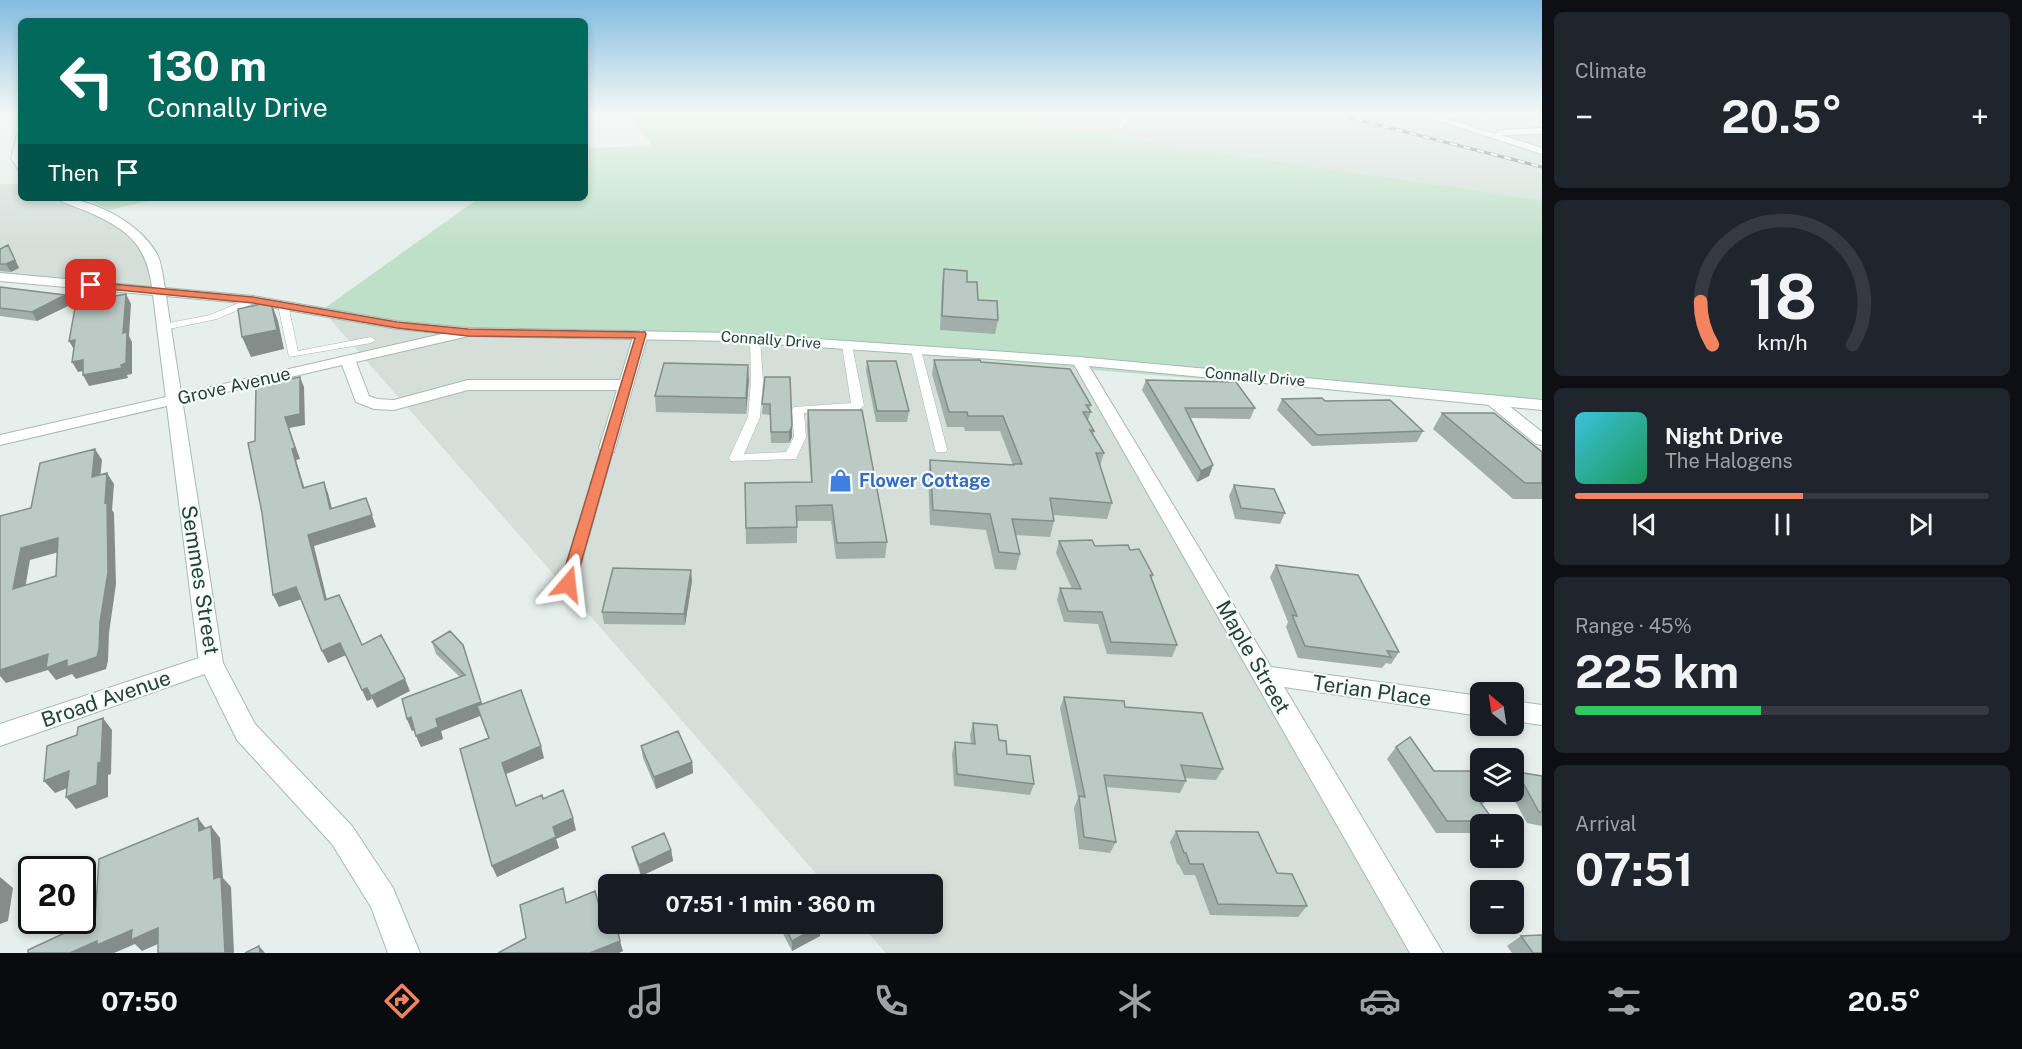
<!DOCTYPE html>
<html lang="en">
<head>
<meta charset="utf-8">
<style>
  body { margin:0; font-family:"Public Sans",sans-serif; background:#20242c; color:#f1f3f6; height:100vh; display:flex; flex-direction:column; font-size:22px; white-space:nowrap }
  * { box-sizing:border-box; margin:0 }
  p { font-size:20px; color:#9ea1a6 }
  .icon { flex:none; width:33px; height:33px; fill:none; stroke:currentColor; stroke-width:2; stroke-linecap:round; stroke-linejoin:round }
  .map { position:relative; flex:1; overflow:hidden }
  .side { display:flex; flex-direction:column; gap:12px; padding:12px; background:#0d0f14; width:480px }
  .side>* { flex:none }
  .top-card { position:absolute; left:18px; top:18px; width:570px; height:183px; border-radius:9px; box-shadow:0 3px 9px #0003; background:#00695c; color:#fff; overflow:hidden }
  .needle { width:39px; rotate:330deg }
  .tools { position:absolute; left:1470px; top:682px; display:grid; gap:12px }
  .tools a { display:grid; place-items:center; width:54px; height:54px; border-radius:9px; background:#171b24; box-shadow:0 3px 9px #0003; font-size:30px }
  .speed { position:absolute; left:18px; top:856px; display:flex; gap:12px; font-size:30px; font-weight:700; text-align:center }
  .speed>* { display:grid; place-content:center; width:78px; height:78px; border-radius:50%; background:#171b24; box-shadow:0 3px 9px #0003; line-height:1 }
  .speed .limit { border:3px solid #111; border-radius:9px; background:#fff; color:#111 }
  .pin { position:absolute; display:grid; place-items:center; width:51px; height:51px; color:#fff; margin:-26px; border-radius:12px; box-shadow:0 3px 9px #0006 }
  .me { position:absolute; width:66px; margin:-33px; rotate:17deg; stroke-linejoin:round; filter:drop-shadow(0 0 4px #0008) }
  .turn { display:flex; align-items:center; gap:21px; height:126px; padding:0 30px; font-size:27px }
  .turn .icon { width:78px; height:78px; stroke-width:2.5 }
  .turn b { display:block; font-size:42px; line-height:51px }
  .then { display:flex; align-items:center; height:57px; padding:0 30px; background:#0003; gap:12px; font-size:22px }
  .big { font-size:45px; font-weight:700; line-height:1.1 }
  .side .card { flex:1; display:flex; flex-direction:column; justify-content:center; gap:9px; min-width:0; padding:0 21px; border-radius:9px; background:#20242c }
  .side .dial { align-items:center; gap:0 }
  .dial svg { height:156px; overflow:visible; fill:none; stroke:#363941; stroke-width:7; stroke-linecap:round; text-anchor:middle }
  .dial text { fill:#f1f3f6; stroke:none }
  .song { display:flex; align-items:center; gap:18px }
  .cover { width:72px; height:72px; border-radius:9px; background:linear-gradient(135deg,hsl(190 70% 55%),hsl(150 70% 35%)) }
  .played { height:6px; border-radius:3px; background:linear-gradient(90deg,#f4845f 55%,#363941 55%) }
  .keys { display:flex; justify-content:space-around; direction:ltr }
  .heat { display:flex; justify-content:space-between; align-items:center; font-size:33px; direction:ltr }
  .charge { height:9px; border-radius:4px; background:linear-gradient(90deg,#34c759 45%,#363941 0) }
  .trip { position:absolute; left:598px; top:874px; width:345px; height:60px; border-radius:9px; background:#171b24; box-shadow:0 3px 9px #0003; font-weight:700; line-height:60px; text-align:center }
  .tabs { display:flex; height:96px; justify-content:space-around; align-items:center; background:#090b0e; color:#9ea1a6 }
  .tabs .icon { width:42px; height:42px }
  .tabs .selected { color:#f4845f }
  .tabs b { font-size:27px; color:#f1f3f6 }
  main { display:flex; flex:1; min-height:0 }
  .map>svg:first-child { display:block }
  .built { fill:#d4dfda }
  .green { fill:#bfe0c8 }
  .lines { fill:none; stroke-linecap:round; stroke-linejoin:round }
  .lane-casing { stroke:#a8b8b2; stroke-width:1 }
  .street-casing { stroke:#a8b8b2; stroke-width:2 }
  .secondary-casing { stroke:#a4bbb3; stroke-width:2 }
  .lane { fill:#fff; fill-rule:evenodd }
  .street { fill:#fff; fill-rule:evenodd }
  .secondary { fill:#fff; fill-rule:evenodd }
  .rail-casing { stroke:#5f7d75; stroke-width:3 }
  .rail { stroke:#f7fbf9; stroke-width:2; stroke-dasharray:7; stroke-linecap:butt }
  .wall { fill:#a1aea9 }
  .shaded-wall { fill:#838d89 }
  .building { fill:#bbcac4; stroke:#838d89; stroke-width:1.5; fill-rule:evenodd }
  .route { fill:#f4845f; stroke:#9f563e; stroke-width:1.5 }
  .labels { text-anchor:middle; stroke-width:4.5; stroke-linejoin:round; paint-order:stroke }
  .far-street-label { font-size:15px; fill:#24423a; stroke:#f7fbf9 }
  .street-label { font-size:18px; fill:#24423a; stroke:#f7fbf9 }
  .shop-label { font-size:18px; font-weight:bold; fill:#366cbe; stroke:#f7fbf9; text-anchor:start }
  .near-street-label { font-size:21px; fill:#24423a; stroke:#f7fbf9 }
</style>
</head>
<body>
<main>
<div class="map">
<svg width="1542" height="953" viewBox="0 0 1542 953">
  <rect width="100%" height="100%" fill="#e6efeb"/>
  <path class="built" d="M963,112H1542V200L1201,150Z
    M0,184H21V198H65L87,207L150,247L161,293L0,281Z
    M322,310L757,338L1093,370L1436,953H886L860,924H933V885H826Z"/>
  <path class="green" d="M630,112H963L1201,150L1542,200V406L1105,371L757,338L451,336L322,310L479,198H585V148L652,146Z
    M84,198H161L109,210Z"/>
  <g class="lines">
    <defs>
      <path id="lane" d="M1125,112H1131L1122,128H1118Z
        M1445,112H1456L1464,116L1436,121L1433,119L1452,115Z
        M253,297L256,298V302L217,319L164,330L159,327L164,324L210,315Z
        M283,302L288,305L298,351L371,337L376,340L371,343L289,357L278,305Z
        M755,336L760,339L763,381L760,417L744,454L786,452L794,437L792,410L794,407L851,403L842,345L843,343H851L852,345L864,406L858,410L804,413L806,437L796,459L731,461L729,458L748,417L751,381L750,339Z
        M916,347L921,350L947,449L946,452H936L935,449L911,350Z
        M608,444L614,448L576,584L574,588H562L560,584L602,448Z"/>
      <path id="street" d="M1412,112H1426L1495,134L1499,130L1542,128V134L1501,135L1542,148V154Z
        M468,328L475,332L473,335L356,362L369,396L377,399L394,400L468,380H620L634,334L641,330L648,334L614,452H602L599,448L617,390H468L394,410L374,409L356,402L342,365L0,445V435Z
        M1079,357L1086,361L1271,667L1480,696V716L1284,687L1443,953H1410L1072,361Z
        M1492,395L1498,397L1542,432V445L1536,444L1486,403L1484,400L1486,397Z
        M211,654L219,657L223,663L219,669L0,746V724Z
        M1514,701L1542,705V725L1514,721Z"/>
      <path id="secondary" d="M21,132V170L18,169L11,158L17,135Z
        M57,198C93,198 141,223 158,256C162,266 163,278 165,288L253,296L397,321L468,328L731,333L1079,357L1542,400V410L1079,365L731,341L468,336L397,329L253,304L166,296L223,663L255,724L352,826L393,888L420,953H388L371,907L332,844L237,740L199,663L153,295L0,281V273L152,287C146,243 126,228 86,211C77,207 64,204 57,198Z"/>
    </defs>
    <use href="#lane" class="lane-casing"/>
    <use href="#street" class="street-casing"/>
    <use href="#secondary" class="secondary-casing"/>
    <use href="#lane" class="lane"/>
    <use href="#street" class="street"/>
    <use href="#secondary" class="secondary"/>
    <defs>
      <path id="rail" d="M1328,112L1542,167"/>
    </defs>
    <use href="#rail" class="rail-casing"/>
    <use href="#rail" class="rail"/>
  </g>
  <path class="wall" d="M8,245L19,268L11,272L0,271V249Z
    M944,269L967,282L978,300L998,320L995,334L940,330L942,283Z
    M0,287L65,295L70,305L37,321L0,316Z
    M934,360L981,362L1091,405L1089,410L1091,412L1088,420L1094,431L1093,435L1104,453L1100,466L1112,503L1107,519L1053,515L1054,521L1050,537L1016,535L1020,554L1016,570L995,569L986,530L930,525L928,476L930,460L1013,465L1000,431H965L964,427H947L932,374Z
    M867,361L909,411L907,422H876L866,371Z
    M765,377L792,426V437L789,443H771L770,415L762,414Z
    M749,380L746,414L656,412L655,396Z
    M1146,380L1255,408L1250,419L1191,418L1213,465L1209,476L1197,482L1142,390Z
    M1282,399L1325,401L1423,431L1417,442L1312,446L1277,410Z
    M808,410L887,542L885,558L836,559L831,521H797V543L746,544L745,483L811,482L807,425Z
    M1442,413L1542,452V499H1513L1433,429Z
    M1234,485L1285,513L1280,524L1235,519L1229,496Z
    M1059,541L1095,546L1130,550L1153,575L1152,578L1177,645L1172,657L1107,654L1098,624L1064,622L1057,600L1060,588L1072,589L1056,553Z
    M1276,565L1399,652L1391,664L1386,663L1382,668L1298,658L1286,627L1288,622L1270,577Z
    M692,581L685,625L604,624L602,612Z
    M450,631L482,704L544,758L506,774L516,806L543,799L576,830L556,839L559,848L497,877L488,738L480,716L441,731L443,739L421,747L414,730L412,731L407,719L460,677L436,654L432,642Z
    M1064,697L1125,707L1223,769L1216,780L1185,778L1186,781L1180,793L1106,787L1116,842L1110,853L1079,849L1074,808L1078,798L1060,708Z
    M973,723L999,740L1007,754L1034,784L1030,795L954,786L952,754L955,742L971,744L970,735Z
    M641,746L692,762L693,773L656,789L643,758Z
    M1396,747L1434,771L1492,795L1482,805L1494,821L1490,825H1480V833H1436L1387,759Z
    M1517,772L1542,776V826L1527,823L1510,792H1514V776Z
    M1176,831L1277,873L1307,906L1298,917L1210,915L1195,875H1184L1179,865L1177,864L1170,842Z
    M632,847L671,850L673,861L641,876L635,859Z
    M778,924H820V936L792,951Z
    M1521,936L1542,953H1512L1507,946Z"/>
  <path class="shaded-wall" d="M1477,112H1512L1475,117Z
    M8,245L19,268L11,272L6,264Z
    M126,294L131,304L129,336L132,342V374L127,375L128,378L89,386L83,375L121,365Z
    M65,295L70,305L37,321L32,312Z
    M271,302L278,321L284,349L251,357L242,337Z
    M75,340V351L69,341Z
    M83,360L89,370L78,372L72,362Z
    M748,365L749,380L746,414V398Z
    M300,377L304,387L305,425L289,428L300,459L296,460L308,500L303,488L292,449L285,417Z
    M792,426V437L789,443V432Z
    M95,449L102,460L99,488L92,477Z
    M1213,465L1209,476L1197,482L1201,471Z
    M107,473L114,484L112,510L114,513L116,584L109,633L108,661L106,669L76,679L72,674L56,680L48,670L6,683L0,676V670L48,654L105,503Z
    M324,482L328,493L335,520L330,509Z
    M366,498L376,527L314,546L330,612L325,600L308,535Z
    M58,538L66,550L30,560L23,600L13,589L21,548Z
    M691,570L692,581L685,625L684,614Z
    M296,587L302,599L279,607L273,595Z
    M340,643L346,655L328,663L322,651Z
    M463,645L485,714L441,731L443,739L421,747L416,736L436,719L481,702Z
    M405,679L410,691L377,708L371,696Z
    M367,688L372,699L367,701L362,690Z
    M411,717L417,729L412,731L407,719Z
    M103,718L112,730L111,774L108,775V797L76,809L66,797L98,763Z
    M541,746L544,758L506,774L502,763Z
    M692,762L693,773L656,789L654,777Z
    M69,771L80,783L55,793L44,781Z
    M198,818L207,830L199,831Z
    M573,818L576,830L556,839L559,848L497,877L492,866L553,827Z
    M211,826L220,838L223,878L231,887L234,953H225L214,879Z
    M671,850L673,861L641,876L639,865Z
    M0,877L13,888L8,921L0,924Z
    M821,925L820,936L792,951V941Z
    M158,928L169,939L142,951L135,944L114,953H70L97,941L132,930Z
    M620,941L623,951L619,953H590Z
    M259,946L265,953H260Z"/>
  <path class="building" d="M8,245L15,260L6,264H0V249Z
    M944,269L967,271V282H977L978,300L997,301L998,320L942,316Z
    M0,287L65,295L32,312L0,308Z
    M126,294L123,333L127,332L126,363L121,365L122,368L83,375V360L72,362L75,340L69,341L77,297L99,299Z
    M271,302L277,330L242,337L238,309Z
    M934,360H980L981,362L1070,369L1091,405H1086L1091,412H1083L1094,431L1090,430L1104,453H1096L1112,503L1050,498L1054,521L1012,519L1020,554L999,552L990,514L933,510L930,460L1014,465V464H1022L1003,416H968L967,412H949Z
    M867,361H896L909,411H877Z
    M664,363L748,365L746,398L655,396Z
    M300,377V414L285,417L295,448L292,449L303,488L324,482L330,509L366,498L372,515L308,535L325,600L339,595L362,645L381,635L405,679L371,696L367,688L362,690L340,643L322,651L296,587L273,595L262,513L248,443L255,441L256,386Z
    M765,377H790L792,426L789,432H771L770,404H762Z
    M1146,380L1236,382L1255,408H1185L1213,465L1201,471Z
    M1322,398L1325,401L1390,400L1423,431L1317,435L1282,399Z
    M808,410H862L887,542L837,543L832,505L796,506L797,527L746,528L745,483L812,482Z
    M1442,413H1494L1542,452V483H1525Z
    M95,449L92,477L107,473L105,503L107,502L108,572L100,622L99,649L97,657L67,667V660L46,668L48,654L0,670V516L31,508L40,463ZM58,538L56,576L13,589L21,548Z
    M1234,485L1274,489L1285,513L1241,508Z
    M1092,540L1095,546L1128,545L1130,550L1139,549L1153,575H1150L1177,645L1111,642L1102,612L1068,611L1060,588L1081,589L1059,541Z
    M1276,565L1358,575L1399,652L1387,651L1391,657L1305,646L1292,615L1297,616Z
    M613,568L691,570L684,614L602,612Z
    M450,631L463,645L481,702L436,719L438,727L416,736L411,717L407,719L402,699L465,675L432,642Z
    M521,690L541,746L502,763L516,806L542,795L543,799L563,790L573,818L553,827L556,837L492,866L460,749L489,738L477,706Z
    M1064,697L1124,701L1125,707L1202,713L1223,769L1181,765L1186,781L1104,775L1116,842L1084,837L1079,796L1085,797Z
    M103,718L101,762L98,763L97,785L66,797L69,771L44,781L47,746L77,735L78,727Z
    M973,723L997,725L999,740L1006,741L1007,754L1030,756L1034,784L957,774L955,742L975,744Z
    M678,731L692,762L654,777L641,746Z
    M1410,737L1434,771H1475L1480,779V792H1490L1492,795H1475L1494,821H1447L1396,747Z
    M1517,772L1542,776V812H1539Z
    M198,818L199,831L211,826L214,879L221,876L225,953H158V928L131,940L132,930L97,945V941L70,953H28V950L95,919L99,859Z
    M1176,831L1258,832L1277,873L1292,874L1307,906L1218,904L1203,864H1190L1186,853H1184Z
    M664,833L671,850L639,865L632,847Z
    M563,888L566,903L595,891L602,916H609V924H616L620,941L590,953H498L526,938L520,905Z
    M784,924H820L821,925L792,941Z
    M1542,935V953H1533L1521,936Z
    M259,946L260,953H245Z"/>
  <linearGradient id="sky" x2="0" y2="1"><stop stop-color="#84bce0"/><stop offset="0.46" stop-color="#f4f8f6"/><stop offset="1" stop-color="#f4f8f6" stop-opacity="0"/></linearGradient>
  <rect width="1542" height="246" fill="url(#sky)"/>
  <path class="route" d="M91,282L253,297L397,322L468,329L645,332L646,334L574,588H562L560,584L635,338L468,336L397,328L253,303L87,287L86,285Z"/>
  <defs>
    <symbol id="shop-bare" viewBox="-9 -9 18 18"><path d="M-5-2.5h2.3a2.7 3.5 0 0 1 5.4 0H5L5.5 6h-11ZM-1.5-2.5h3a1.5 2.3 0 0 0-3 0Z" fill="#3f7fe0" stroke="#f7fbf9" stroke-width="2.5" paint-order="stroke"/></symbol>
  </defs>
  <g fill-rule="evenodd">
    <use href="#shop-bare" x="824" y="464" width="33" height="33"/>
  </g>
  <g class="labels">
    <g class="far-street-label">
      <text transform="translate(771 340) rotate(4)" y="5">Connally Drive</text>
      <text transform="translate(1255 377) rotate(5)" y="5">Connally Drive</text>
    </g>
    <g class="street-label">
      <text transform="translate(234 386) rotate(-13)" y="6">Grove Avenue</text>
    </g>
    <g class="shop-label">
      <text x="859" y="487">Flower Cottage</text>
    </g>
    <g class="near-street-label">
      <text transform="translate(200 580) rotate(81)" y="7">Semmes Street</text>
      <text transform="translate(1253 657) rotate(60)" y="7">Maple Street</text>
      <text transform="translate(1372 691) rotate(8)" y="7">Terian Place</text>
      <text transform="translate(106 699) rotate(-19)" y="7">Broad Avenue</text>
    </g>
  </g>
</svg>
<div class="tools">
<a><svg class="needle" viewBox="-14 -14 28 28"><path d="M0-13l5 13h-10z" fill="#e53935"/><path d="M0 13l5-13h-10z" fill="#9ea1a6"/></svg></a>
<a><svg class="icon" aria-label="layers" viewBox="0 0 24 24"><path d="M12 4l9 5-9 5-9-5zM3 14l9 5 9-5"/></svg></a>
<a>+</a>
<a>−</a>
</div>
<div class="speed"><div class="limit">20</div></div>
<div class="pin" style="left:91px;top:285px;background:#d93025"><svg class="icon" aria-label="arrive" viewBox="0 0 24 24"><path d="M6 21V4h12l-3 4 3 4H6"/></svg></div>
<svg class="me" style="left:568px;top:584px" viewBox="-20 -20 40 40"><path d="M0-17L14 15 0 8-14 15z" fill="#f4845f" stroke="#fff" stroke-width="4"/></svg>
<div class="trip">07:51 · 1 min · 360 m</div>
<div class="top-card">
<div class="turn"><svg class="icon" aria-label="left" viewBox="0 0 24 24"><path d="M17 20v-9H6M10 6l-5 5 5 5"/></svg><div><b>130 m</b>Connally Drive</div></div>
<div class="then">Then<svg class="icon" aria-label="arrive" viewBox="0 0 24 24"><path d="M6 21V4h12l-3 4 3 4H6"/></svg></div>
</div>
</div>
<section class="side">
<div class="card"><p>Climate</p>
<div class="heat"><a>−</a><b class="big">20.5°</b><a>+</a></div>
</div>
<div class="card dial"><svg viewBox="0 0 100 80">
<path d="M14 69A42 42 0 1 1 86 69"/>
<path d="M14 69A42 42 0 0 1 8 47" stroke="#f4845f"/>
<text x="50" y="56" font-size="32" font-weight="700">18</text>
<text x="50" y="72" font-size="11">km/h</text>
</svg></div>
<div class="card">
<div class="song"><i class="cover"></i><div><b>Night Drive</b><p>The Halogens</p></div></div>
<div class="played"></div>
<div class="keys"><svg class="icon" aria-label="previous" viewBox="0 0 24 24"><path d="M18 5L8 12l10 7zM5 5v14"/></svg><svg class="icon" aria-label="pause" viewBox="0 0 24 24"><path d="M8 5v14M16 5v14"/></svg><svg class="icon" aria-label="next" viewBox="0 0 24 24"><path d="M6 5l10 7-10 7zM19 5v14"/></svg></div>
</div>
<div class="card"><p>Range · 45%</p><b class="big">225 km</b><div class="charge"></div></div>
<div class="card"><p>Arrival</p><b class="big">07:51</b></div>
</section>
</main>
<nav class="tabs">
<b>07:50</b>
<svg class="icon selected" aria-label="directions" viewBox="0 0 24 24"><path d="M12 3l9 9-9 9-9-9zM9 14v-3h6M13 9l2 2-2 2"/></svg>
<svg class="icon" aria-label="music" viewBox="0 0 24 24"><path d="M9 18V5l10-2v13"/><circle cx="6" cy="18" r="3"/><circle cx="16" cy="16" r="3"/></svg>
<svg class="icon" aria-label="phone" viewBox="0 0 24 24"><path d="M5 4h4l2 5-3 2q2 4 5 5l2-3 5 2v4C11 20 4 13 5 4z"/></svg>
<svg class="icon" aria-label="climate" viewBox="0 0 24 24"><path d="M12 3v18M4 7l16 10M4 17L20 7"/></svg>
<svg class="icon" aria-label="car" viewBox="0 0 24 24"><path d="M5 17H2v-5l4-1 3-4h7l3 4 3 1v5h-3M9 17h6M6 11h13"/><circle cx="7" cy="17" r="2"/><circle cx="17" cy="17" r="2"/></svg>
<svg class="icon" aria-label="filters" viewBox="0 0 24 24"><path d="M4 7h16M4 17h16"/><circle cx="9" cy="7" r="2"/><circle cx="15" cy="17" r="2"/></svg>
<b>20.5°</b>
</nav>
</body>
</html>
